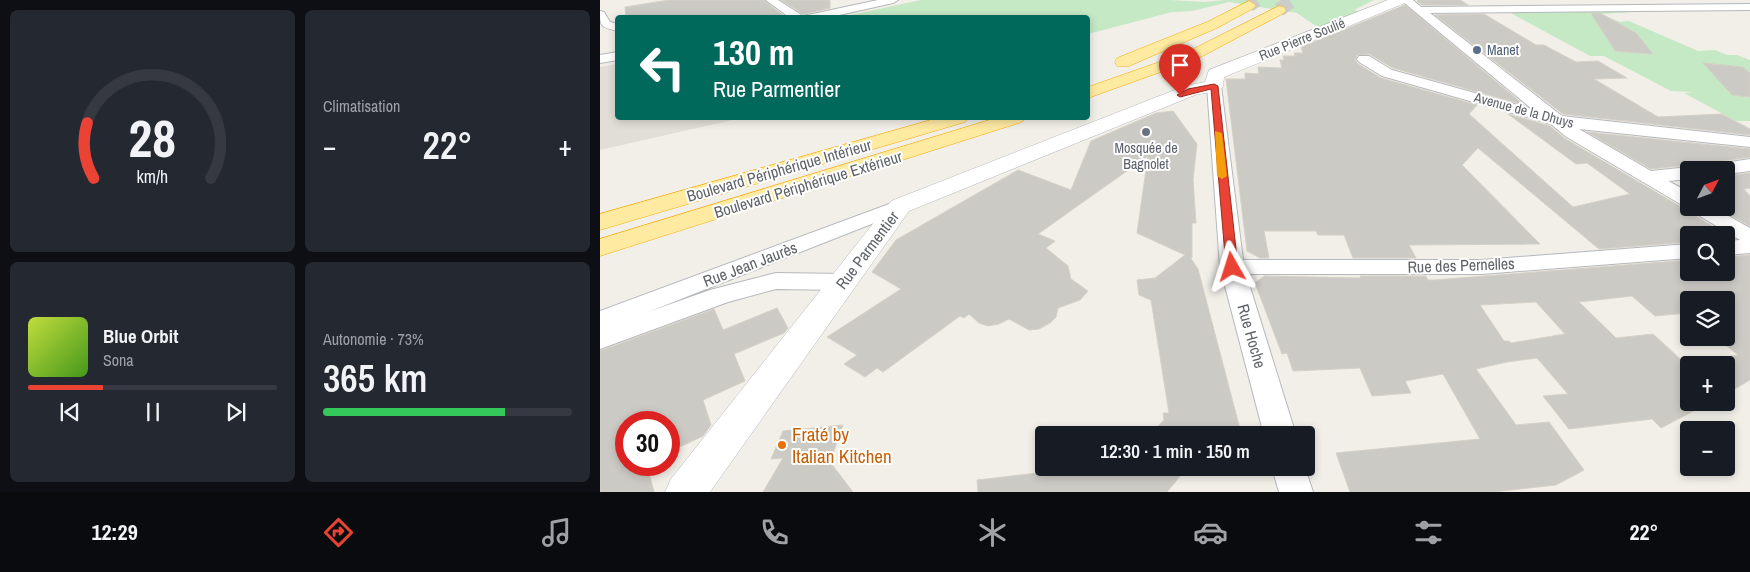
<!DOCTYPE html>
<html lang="fr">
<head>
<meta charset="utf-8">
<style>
  body { margin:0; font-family:"Archivo Narrow",sans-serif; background:#242831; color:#f1f3f6; height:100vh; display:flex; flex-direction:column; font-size:19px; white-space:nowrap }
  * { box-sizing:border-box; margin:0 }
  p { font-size:16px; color:#9ea1a6 }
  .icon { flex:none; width:28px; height:28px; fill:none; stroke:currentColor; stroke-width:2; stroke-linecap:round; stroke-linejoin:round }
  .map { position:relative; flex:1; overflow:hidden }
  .drawer { display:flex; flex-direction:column; gap:10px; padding:10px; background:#0d0f14; width:600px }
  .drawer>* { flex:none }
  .guide { position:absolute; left:15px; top:15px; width:475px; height:105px; border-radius:5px; box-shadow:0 2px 8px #0003; background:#00695c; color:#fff; overflow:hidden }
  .needle { width:32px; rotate:49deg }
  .tools { position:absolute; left:1080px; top:161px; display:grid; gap:10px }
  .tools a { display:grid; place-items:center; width:55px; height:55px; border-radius:5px; background:#171b24; box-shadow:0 2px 8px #0003; font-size:25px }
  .speed { position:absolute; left:15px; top:411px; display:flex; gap:10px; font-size:25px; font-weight:700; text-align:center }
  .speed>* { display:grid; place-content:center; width:65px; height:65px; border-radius:50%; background:#171b24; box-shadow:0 2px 8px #0003; line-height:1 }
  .speed .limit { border:8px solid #d22; background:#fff; color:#111 }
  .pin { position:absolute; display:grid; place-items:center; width:42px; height:42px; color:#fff; margin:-51px -21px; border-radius:50% 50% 50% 0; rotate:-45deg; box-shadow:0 0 5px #0007 }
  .pin .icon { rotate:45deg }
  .me { position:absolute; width:55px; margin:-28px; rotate:354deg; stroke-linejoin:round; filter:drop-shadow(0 0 4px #0008) }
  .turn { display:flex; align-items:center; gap:18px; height:105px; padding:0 15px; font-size:22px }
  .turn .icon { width:65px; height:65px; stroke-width:2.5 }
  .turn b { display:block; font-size:35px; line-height:42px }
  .big { font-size:38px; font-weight:600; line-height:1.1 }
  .drawer .widget { flex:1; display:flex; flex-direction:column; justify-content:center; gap:8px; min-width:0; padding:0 18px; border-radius:8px; background:#242831 }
  .drawer .dial { align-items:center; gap:0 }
  .dial svg { height:130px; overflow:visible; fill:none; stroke:#363941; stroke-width:7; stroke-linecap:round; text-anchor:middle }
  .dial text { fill:#f1f3f6; stroke:none }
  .song { display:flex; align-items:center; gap:15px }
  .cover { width:60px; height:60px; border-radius:8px; background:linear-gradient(135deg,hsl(70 70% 55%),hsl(100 70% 35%)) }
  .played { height:5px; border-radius:2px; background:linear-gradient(90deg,#ea4335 30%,#363941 30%) }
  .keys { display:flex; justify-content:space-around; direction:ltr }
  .heat { display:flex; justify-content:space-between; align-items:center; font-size:28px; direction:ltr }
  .charge { height:8px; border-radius:4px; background:linear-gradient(90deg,#34c759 73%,#363941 0) }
  .drawer .tiles { flex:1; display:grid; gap:10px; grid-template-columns:repeat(2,1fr) }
  .trip { position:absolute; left:435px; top:426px; width:280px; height:50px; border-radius:5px; background:#171b24; box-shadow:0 2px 8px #0003; font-weight:600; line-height:50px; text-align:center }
  .menu { display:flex; height:80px; justify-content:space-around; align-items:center; background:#090b0e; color:#9ea1a6 }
  .menu .icon { width:35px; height:35px }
  .menu .current { color:#ea4335 }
  .menu b { font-size:22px; color:#f1f3f6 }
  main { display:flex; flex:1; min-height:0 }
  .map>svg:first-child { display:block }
  .education { fill:#e1ded6 }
  .green { fill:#c5e8c5 }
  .building { fill:#cccac5; stroke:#d6d1c6; fill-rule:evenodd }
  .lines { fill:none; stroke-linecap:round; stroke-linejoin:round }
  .trunk-tunnel { stroke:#ccccc8; stroke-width:14; stroke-dasharray:14 8; stroke-linecap:butt }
  .minor-casing { stroke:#b5b8bc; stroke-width:2 }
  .tertiary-casing { stroke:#b5b8bc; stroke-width:1 }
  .trunk-casing { stroke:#f9ab00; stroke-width:1 }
  .minor { fill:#fff; fill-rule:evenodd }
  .tertiary { fill:#fff; fill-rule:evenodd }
  .trunk { fill:#feeaa1; fill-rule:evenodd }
  .route { fill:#ea4335; stroke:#982c22 }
  .slow { fill:#f59e0b }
  .service-dot { fill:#5c6f8a; stroke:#fff; stroke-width:2 }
  .worship-dot { fill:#6b7280; stroke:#fff; stroke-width:2 }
  .food-dot { fill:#e8710a; stroke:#fff; stroke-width:2 }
  .labels { text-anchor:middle; stroke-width:4; stroke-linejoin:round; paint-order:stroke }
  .far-street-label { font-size:14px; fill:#5f6368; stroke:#fff }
  .far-service-label { font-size:14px; fill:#4e5e75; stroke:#fff; text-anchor:start }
  .far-worship-label { font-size:14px; fill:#5b616d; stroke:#fff }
  .street-label { font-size:16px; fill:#5f6368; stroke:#fff }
  .near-food-label { font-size:19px; fill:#c56008; stroke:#fff; text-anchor:start }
</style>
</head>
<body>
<main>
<section class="drawer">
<div class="tiles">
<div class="widget dial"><svg viewBox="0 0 100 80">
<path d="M14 69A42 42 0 1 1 86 69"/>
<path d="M14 69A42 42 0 0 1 10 35" stroke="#ea4335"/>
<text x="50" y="56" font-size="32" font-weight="700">28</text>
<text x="50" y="72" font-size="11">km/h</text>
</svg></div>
<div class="widget"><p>Climatisation</p>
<div class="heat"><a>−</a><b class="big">22°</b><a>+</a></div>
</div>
<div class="widget">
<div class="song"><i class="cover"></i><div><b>Blue Orbit</b><p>Sona</p></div></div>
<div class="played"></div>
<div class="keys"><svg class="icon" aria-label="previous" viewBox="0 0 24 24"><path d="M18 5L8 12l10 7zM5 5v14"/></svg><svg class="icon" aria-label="pause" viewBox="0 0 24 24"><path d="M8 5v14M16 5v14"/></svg><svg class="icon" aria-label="next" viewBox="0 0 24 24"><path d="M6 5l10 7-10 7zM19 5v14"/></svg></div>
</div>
<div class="widget"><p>Autonomie · 73%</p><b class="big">365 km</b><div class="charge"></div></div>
</div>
</section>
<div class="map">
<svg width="1150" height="492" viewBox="0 0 1150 492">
  <rect width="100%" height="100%" fill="#f1efe8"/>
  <path class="education" d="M17,64L18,118H141L0,150V67Z"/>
  <path class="green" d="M321,0H569L605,2L625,0H774L754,10L762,12L719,28L697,13L629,2L592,11L572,12L488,34V18H237Z
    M1047,10L1050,11L1002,14L1020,22L1029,21L1098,51L1115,50L1127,55H1137L1150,60V121H1136L1084,93L1094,92L1071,91L1004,56H990L907,11Z"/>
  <path class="building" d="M69,0H164L186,18H26L25,7Z
    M181,0H230V8L203,14Z
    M818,0H860L868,5H822L817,1Z
    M805,5L924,105L793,68L769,54L757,55L755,60L758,64L781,78L877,105L869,114L973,207L1030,194L987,163L976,164L908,114L950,126L964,138L1081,207L1088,209L1092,214L1134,239H1126V235H1089V242L999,249L878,148L862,165L940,244L809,245L816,258H753L744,235H718L716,231H664L669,258H660L647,251L626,79H645V73L659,74L658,67L682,68L680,60H684L683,56H695L694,53H703L701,47Z
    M991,13H1000L1036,33L1053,54L1015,51Z
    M884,14L936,45H944L976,62L998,61L1027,78L994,79L1058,117L1122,114L1150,129V135L963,114L835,15Z
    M1103,63L1143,67L1150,73V97L1132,95Z
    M573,111L597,144L593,179L596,223H592V258L590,257L598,269L640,429L628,430L624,435H550L564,420L563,413H569L551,300L539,295L537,280L555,278L585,255L537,233L548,156L438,234L455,241L446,248L468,266L471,279L488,291L480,300L458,308L456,317L450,323L439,329L429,330L409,319L399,324L388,326L379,323L369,314L364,318L360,316L283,372L277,368L265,377L244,364L257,355L227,337L301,289L272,272L296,240L418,170L471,190L491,141L556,113Z
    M987,132L1150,149V157L1104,164L1100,170L1089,165L1051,169Z
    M1150,173V188L1144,189L1150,196V226L1117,208H1126V176Z
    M1150,255V380L1126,394V357L1138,355L1117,338H1126V300H1089V315L1086,313L1055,316L1032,296L979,302L1016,338L1053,334L1089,367V403L1097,409L1061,428L1052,419L969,429L943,396L968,394L937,358L907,362L876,369L916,425L949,422L984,470L956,485L893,492H750L736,453L880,439L843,374L805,381L811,393L772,396L760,368L693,371L687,353L682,354L655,283L664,276L761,278L760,276H826L828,280H834L1089,260V272H1126V257ZM936,302L965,334L911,343L909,341H904L880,305Z
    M177,308L188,328L184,333L134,354L145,381L103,400L111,425L103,436L69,452V422H26V465H47L54,492H0V351L114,309L123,330Z
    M243,425L230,462L253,492H163L183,458L171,459L183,431Z
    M481,468L486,472L524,468H569L581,475L567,492H378L377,480Z"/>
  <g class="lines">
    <path class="trunk-tunnel" d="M649,5L657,0
      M679,10L692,0"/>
    <defs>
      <path id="minor" d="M166,0H178L203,16L278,0H298L293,3L226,18H190Z
        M801,0H813L821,7L1150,4V10L830,13L962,116L1150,137V147L979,129L1051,171L1089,167L1096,169L1089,170V179L1068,181L1089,192V207L1082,205L965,136L951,124L782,76L759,62L757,59L759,56H769L792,70L932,109Z
        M0,11L4,12L10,22L18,24V31C1,27 0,27 0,11Z
        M18,52V60L0,63V55Z
        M614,82L619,83L621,86L643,260H882L1089,244V258L882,274H646L696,435H664L620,267L607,86L609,83Z
        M1150,159V171L1126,174V170H1102L1104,166Z
        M300,200L307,202L310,206L307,210L48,312L110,290L176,273L243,274L252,277L255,282L252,287L243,290L176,289L128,302L0,349V311Z
        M1090,208H1114L1150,228V253L1126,255V241L1140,240L1093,212Z
        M672,468H705L713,492H679Z"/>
      <path id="tertiary" d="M788,0H807L805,3L624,77L623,86L620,90L595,95L309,211L110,492H65L71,479L291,201L585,86L605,82L609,70Z"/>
      <path id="trunk" d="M649,1L656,5L654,8L617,28L529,66H517L515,62L517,58L607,22Z
        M679,6L684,7L686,10L684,13L597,59L488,98V87L585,53Z
        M338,118H368L365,122L0,230V214Z
        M396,118H425L422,122L0,256V239Z"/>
    </defs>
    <use href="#minor" class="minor-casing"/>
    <use href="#tertiary" class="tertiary-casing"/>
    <use href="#trunk" class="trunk-casing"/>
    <use href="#minor" class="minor"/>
    <use href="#tertiary" class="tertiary"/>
    <use href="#trunk" class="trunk"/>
  </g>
  <path class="route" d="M614,84L618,86L638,267L632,271L626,267L611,89L580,97L577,95L588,89Z"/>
  <path class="slow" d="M615,131L622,133L627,176L622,179L617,176Z"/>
  <circle class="service-dot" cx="877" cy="50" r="5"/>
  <circle class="worship-dot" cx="546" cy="132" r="5"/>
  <circle class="food-dot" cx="182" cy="445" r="5"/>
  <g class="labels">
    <g class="far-street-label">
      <text transform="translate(702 39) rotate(-22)" y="5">Rue Pierre Soulié</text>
      <text transform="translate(924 110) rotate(15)" y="5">Avenue de la Dhuys</text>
    </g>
    <g class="far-service-label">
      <text x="887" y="55">Manet</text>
    </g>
    <g class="far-worship-label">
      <text x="546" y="153">Mosquée de<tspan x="546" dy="16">Bagnolet</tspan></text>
    </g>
    <g class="street-label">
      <text transform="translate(179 170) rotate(-16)" y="6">Boulevard Périphérique Intérieur</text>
      <text transform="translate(208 184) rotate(-17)" y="6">Boulevard Périphérique Extérieur</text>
      <text transform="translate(267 250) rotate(-53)" y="6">Rue Parmentier</text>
      <text transform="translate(150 264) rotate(-21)" y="6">Rue Jean Jaurès</text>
      <text transform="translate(861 265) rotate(-2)" y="6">Rue des Pernelles</text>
      <text transform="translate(652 336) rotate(74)" y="6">Rue Hoche</text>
    </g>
    <g class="near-food-label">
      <text x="192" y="441">Fraté by<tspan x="192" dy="22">Italian Kitchen</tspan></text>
    </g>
  </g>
</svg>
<div class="tools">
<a><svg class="needle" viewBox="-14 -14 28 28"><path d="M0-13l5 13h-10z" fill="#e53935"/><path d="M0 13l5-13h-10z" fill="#9ea1a6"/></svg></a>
<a><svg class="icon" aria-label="search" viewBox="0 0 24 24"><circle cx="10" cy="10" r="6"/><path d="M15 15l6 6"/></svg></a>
<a><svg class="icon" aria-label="layers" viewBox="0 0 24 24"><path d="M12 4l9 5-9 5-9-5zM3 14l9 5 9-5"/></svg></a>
<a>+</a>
<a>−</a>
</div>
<div class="speed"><div class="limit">30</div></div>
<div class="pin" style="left:580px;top:95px;background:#d93025"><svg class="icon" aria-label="arrive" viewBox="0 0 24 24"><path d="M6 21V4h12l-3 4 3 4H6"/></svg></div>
<svg class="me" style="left:632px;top:267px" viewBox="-20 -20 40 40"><path d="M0-17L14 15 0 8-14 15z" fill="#ea4335" stroke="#fff" stroke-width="4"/></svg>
<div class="trip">12:30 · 1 min · 150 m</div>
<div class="guide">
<div class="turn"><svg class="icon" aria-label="left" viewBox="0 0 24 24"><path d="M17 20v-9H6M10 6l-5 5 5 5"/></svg><div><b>130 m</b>Rue Parmentier</div></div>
</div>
</div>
</main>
<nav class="menu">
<b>12:29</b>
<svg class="icon current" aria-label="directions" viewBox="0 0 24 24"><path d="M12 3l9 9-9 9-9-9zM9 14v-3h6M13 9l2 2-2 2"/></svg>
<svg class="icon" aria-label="music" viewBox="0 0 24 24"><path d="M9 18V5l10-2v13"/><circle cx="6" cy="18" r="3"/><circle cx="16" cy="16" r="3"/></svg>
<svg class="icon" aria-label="phone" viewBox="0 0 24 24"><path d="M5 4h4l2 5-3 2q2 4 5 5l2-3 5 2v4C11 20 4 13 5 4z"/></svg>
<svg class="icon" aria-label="climate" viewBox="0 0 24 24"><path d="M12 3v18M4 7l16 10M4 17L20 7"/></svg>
<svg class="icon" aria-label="car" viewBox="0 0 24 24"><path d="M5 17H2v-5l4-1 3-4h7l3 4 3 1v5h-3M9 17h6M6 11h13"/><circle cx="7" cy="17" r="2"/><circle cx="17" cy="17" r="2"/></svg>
<svg class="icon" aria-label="filters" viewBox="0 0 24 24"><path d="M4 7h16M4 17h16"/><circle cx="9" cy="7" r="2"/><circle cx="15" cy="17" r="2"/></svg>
<b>22°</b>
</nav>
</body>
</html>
